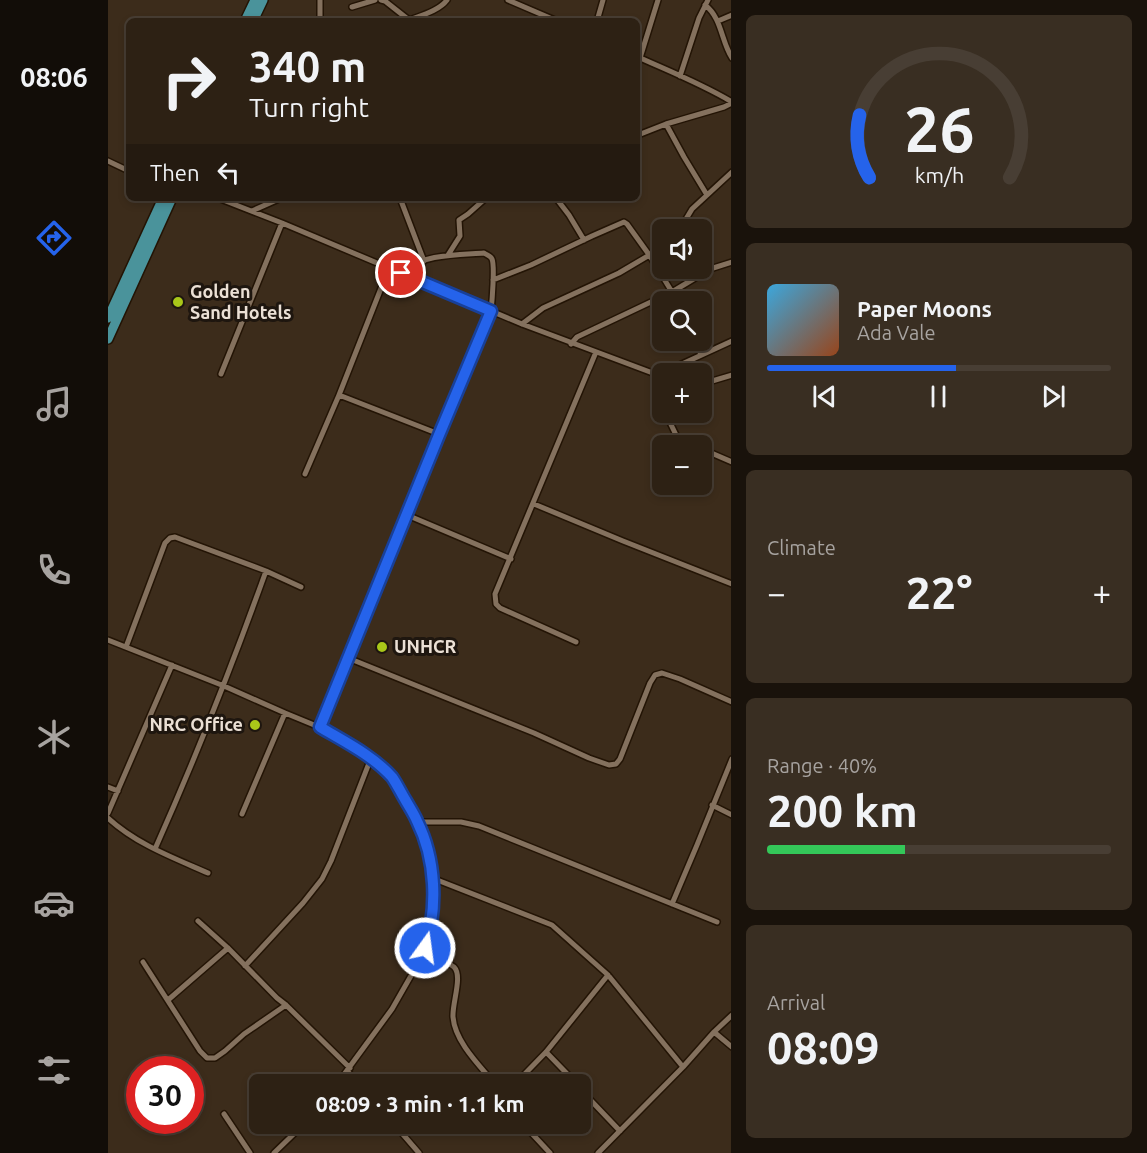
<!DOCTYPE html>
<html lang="en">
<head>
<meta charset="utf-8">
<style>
  body { margin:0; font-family:Ubuntu,sans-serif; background:#392e22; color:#f1f3f6; height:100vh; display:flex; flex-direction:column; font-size:22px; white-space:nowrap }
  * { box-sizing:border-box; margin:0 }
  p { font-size:20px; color:#a7a3a0 }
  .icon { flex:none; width:33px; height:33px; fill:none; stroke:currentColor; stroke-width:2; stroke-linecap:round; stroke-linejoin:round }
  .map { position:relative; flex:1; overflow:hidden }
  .drawer { display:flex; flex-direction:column; gap:15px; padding:15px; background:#19120b; width:416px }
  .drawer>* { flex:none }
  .top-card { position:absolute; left:18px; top:18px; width:514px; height:183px; border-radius:9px; box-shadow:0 3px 9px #0003,0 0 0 2px #483e34; background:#2d2114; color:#f1f3f6; overflow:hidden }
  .tools { position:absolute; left:544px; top:219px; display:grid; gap:12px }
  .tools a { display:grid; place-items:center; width:60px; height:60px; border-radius:9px; background:#2d2114; box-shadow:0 3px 9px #0003,0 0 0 2px #483e34; font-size:30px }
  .speed { position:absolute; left:18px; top:1056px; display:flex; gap:12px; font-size:30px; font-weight:700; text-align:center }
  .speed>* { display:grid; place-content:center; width:78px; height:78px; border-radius:50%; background:#2d2114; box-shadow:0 3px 9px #0003,0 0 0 2px #483e34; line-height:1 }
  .speed .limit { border:9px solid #d22; background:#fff; color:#111 }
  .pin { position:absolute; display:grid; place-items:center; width:51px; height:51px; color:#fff; margin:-26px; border:3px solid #fff; border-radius:50%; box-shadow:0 2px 6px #0007 }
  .me { position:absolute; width:66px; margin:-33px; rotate:14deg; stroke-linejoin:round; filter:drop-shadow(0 0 4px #0008) }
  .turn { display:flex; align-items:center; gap:21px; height:126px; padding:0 24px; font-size:27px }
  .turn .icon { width:78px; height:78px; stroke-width:2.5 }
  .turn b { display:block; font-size:42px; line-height:51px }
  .then { display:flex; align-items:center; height:57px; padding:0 24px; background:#0003; gap:12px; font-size:22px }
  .big { font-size:45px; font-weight:700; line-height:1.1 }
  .drawer .card { flex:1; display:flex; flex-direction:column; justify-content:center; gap:9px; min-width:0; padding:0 21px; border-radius:9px; background:#392e22 }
  .drawer .dial { align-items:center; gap:0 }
  .dial svg { height:156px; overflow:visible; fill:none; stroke:#483e34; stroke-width:7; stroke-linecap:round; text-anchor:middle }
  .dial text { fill:#f1f3f6; stroke:none }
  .song { display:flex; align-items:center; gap:18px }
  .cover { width:72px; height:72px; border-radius:9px; background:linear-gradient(135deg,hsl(200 70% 55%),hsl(20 70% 35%)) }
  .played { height:6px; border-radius:3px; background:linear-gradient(90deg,#2563eb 55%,#483e34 55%) }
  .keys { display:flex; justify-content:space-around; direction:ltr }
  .heat { display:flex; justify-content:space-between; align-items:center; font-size:33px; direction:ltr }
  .charge { height:9px; border-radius:4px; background:linear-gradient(90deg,#34c759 40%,#483e34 0) }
  .trip { position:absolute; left:141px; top:1074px; width:342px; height:60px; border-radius:9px; background:#2d2114; box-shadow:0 3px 9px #0003,0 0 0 2px #483e34; font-weight:700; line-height:60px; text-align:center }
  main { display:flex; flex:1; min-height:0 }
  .menu { display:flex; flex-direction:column; width:108px; justify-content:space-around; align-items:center; background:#120d08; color:#a7a3a0 }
  .menu .icon { width:42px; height:42px }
  .menu .on { color:#2563eb }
  .menu b { font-size:27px; color:#f1f3f6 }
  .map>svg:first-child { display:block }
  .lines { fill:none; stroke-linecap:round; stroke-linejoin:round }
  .street-casing { stroke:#231405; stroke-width:8 }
  .primary-casing { stroke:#231405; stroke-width:12 }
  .street { stroke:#84715e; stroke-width:5 }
  .primary { stroke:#4a939b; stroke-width:9 }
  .route-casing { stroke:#184099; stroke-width:15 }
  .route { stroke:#2563eb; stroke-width:10 }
  .poi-dot { fill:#a9c719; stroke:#1e160f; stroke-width:2 }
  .labels { text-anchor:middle; stroke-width:6; stroke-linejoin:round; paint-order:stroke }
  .poi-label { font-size:18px; font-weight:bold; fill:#ebe0d5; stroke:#1e160f; text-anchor:start }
</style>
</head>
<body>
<main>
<nav class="menu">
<b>08:06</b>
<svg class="icon on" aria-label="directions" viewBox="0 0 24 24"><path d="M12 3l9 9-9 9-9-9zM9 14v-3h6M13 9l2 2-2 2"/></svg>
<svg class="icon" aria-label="music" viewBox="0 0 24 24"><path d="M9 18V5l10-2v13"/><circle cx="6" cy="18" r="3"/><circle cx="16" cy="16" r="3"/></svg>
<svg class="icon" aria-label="phone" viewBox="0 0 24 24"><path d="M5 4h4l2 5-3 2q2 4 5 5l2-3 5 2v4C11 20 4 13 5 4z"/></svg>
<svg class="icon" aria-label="climate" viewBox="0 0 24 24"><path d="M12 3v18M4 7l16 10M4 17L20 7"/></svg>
<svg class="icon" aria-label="car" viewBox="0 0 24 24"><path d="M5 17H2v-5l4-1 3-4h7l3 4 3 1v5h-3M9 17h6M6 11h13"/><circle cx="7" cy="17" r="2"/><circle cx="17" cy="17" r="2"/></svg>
<svg class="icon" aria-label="filters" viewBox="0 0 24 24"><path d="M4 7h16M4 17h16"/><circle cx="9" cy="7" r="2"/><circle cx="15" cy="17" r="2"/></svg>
</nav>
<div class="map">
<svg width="624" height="1153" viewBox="0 0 624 1153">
  <rect width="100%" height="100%" fill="#3c2c1b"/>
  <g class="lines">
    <defs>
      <path id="street" d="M212,0V21
        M273,0L277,1L301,20
        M400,0L449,21
        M597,5C614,18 613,41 624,58
        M244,7L267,0
        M299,21C311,16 331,11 339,0
        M489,21L495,0
        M610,21L624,15
        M530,57C561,71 594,84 624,102
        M532,58L550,0
        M572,76L591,18L600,0
        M558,124L576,157L599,195
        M530,135L558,124L616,107L624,103
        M0,161L21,171
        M110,198L174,223L414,324L550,375L555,396
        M292,198L316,261
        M448,198L461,215L476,240
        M144,211L173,198
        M575,230L578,219L584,209L624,172
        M340,255L352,236L351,220L360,214L378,198
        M385,280L423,265L484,236L516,222L519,224L542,256L564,292
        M414,324L435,308L511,273L555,247
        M584,340L593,354
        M463,344L469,337L564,292L602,269L624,262
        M113,374L174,223
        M550,375L624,341
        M594,384L624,375
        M231,395L331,434
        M557,412L569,437L587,446
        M594,449L624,462
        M197,474L231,395L281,268
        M426,504L515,541L624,584
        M299,515L403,559
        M0,640L116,686L177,713L211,727L253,751L284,778L310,822L316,839L322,863L324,878L325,914L321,934L308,967L284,1009L229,1084
        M468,642L392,608L388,604L387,594L488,352
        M18,647L57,543L62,538L67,537L158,571L193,587
        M240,658L426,733L481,758L501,765L508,764L512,759L542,683L547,675L554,673L572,679L624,702
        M211,727L331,434L383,311C384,302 387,266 384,259C383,256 379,255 376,253C347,255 316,254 293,272
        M0,787L10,791
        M604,805L624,815
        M0,813L64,665
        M134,814L177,713
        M0,818C28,844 66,858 100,873
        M310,822H353L371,826L609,922
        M47,849C88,757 124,666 158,571
        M324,878L444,925L500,975L575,1067
        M564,904L589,845L624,759
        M90,921L120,948L169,998L178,1005L242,1068
        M317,948L346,967C355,976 344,1003 345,1017C347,1042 372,1066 387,1084
        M35,962L92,1051L99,1058H107L117,1051L136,1034L178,1005
        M137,966L195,903L214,879L223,861L263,758
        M60,1000L120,948
        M606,1032L624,1047
        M438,1052L469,1084
        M240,1072L251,1084
        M407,1084L438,1052L500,975
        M472,1089L512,1131
        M116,1114L142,1153
        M286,1124L311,1153
        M415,1124L442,1153
        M166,1153L196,1124
        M490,1153L575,1067L606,1032L624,1015"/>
      <path id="primary" d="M137,21L147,0
        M145,21L155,0
        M0,318L55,198
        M0,339L64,198"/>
    </defs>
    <use href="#street" class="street-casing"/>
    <use href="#primary" class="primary-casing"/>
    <use href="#street" class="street"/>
    <use href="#primary" class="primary"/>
  </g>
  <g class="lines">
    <defs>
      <path id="route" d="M293,273L383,311L331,435L212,727C237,742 264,755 284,777C289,784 293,793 298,801C302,808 306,814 309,821C328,859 330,908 317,948"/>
    </defs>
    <use href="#route" class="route-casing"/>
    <use href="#route" class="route"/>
  </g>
  <g class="poi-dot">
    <circle cx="70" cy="302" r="6"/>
    <circle cx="274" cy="647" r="6"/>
    <circle cx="147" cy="725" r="6"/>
  </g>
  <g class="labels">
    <g class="poi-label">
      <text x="82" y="298">Golden<tspan x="82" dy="21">Sand Hotels</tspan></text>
      <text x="286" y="653">UNHCR</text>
      <text x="135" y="731" text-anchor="end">NRC Office</text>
    </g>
  </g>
</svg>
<div class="tools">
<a><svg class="icon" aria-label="sound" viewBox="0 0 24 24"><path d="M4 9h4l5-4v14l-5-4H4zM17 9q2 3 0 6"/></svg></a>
<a><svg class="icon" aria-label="search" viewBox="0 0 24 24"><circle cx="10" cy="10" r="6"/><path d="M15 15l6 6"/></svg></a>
<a>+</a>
<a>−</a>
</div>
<div class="speed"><div class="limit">30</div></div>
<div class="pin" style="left:293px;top:273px;background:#d93025"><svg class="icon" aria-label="arrive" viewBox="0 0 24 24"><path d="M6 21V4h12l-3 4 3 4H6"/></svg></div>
<svg class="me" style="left:317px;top:948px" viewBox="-20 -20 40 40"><circle r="17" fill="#2563eb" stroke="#fff" stroke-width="3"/><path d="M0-11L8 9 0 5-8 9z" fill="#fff"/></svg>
<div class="trip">08:09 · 3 min · 1.1 km</div>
<div class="top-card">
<div class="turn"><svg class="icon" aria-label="right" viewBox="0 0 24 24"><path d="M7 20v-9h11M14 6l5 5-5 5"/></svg><div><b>340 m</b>Turn right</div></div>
<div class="then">Then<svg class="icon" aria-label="left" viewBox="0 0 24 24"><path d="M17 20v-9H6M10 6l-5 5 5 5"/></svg></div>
</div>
</div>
<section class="drawer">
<div class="card dial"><svg viewBox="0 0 100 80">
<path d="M14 69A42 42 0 1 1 86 69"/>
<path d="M14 69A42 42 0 0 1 9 37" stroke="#2563eb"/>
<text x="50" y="56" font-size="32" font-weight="700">26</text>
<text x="50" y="72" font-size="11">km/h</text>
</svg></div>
<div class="card">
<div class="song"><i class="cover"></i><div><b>Paper Moons</b><p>Ada Vale</p></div></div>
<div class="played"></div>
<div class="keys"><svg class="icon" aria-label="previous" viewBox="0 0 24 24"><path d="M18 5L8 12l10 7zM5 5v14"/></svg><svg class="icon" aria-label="pause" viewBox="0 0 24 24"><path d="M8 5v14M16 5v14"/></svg><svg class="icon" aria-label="next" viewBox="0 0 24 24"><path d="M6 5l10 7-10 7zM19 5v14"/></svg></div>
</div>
<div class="card"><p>Climate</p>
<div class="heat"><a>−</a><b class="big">22°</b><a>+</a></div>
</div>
<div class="card"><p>Range · 40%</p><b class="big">200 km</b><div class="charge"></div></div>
<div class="card"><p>Arrival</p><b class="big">08:09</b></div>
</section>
</main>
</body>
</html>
